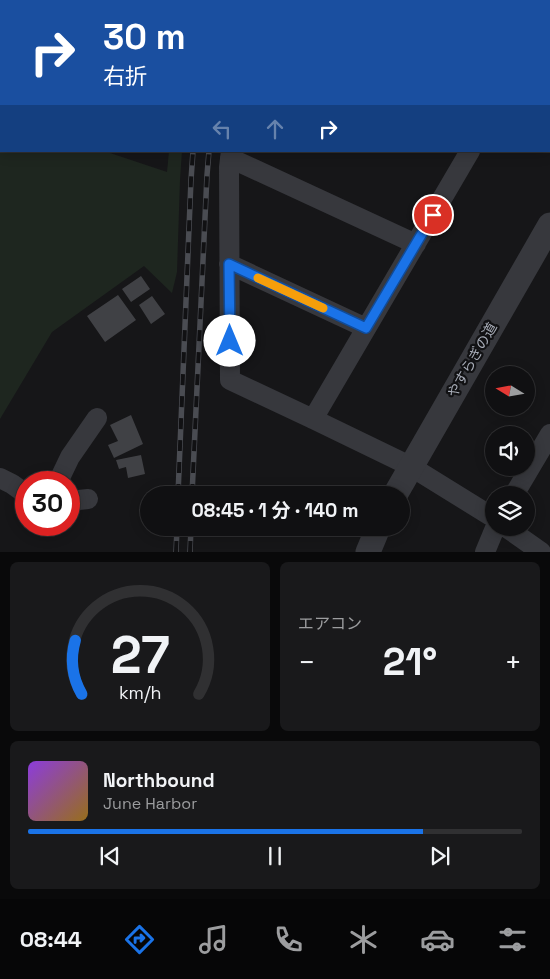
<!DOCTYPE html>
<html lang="ja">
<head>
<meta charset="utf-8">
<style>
  body { margin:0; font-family:"Space Grotesk","Noto Sans JP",sans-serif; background:#19191b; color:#f1f3f6; height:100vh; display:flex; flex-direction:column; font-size:19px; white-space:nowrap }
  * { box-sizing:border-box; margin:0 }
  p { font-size:16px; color:#9c9d9f }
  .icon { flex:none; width:28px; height:28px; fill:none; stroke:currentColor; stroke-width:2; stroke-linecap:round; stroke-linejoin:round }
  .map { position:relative; height:552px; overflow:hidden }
  .drawer { display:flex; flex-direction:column; gap:10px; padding:10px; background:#09090a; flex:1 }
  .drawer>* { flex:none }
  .hud { position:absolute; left:0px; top:0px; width:550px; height:152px; box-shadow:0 2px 12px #0003,0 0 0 1px #303032; background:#1a4fa0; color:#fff; overflow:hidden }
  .needle { width:32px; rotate:281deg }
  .controls { position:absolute; left:485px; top:366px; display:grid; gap:10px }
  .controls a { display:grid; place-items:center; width:50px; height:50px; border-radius:50%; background:#101012; box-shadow:0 2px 12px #0003,0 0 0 1px #303032; font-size:25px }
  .speed { position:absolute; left:15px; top:471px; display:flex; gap:10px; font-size:25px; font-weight:700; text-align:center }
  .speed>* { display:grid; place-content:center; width:65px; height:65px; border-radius:50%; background:#101012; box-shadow:0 2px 12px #0003,0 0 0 1px #303032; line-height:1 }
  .speed .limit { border:8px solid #d22; background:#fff; color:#111 }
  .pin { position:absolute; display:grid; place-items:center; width:42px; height:42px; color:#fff; margin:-21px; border:2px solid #fff; border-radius:50%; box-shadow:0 1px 5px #0007 }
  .me { position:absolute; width:55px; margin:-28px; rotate:0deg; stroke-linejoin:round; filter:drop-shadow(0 0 4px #0008) }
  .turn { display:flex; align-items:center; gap:18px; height:105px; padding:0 20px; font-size:22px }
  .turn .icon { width:65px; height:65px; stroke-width:2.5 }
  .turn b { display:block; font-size:35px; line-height:42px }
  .lanes { display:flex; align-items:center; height:48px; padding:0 20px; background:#0003; justify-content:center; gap:25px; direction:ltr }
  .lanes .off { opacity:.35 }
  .big { font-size:38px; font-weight:700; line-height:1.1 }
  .drawer .tile { flex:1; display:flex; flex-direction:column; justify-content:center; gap:8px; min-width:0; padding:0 18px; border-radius:8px; background:#19191b }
  .drawer .dial { align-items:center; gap:0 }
  .dial svg { height:130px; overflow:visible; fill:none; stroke:#303032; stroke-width:7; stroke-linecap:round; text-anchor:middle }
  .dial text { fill:#f1f3f6; stroke:none }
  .song { display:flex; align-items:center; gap:15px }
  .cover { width:60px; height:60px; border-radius:8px; background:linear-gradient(135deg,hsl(270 70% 55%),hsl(40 70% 35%)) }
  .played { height:5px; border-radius:2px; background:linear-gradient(90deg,#1a73e8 80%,#303032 80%) }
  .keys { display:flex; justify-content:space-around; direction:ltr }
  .heat { display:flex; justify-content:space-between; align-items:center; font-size:28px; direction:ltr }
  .drawer .tiles { flex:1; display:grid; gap:10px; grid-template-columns:1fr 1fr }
  .tile:last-child { grid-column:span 2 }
  .trip { position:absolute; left:140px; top:486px; width:270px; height:50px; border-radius:25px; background:#101012; box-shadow:0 2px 12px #0003,0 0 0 1px #303032; font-weight:700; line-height:50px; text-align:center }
  .dock { display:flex; height:80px; justify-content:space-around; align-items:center; background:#060607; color:#9c9d9f }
  .dock .icon { width:35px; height:35px }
  .dock .selected { color:#1a73e8 }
  .dock b { font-size:22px; color:#f1f3f6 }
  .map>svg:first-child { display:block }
  .green { fill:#1e261f }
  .building { fill:#404145 }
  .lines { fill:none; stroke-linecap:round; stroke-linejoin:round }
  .minor { stroke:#37383d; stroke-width:20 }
  .tertiary { stroke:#37383d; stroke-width:25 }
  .rail-casing { stroke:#4a4c52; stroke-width:5.5 }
  .rail { stroke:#111113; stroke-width:4; stroke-dasharray:11; stroke-linecap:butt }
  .route-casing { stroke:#114b97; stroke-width:12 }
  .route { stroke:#1a73e8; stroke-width:9 }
  .slow { stroke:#f59e0b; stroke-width:9 }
  .labels { text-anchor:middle; stroke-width:4.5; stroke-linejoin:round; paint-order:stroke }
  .street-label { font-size:14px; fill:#a8adb8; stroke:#111113 }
</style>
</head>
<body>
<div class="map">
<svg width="550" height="552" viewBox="0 0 550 552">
  <rect width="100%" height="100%" fill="#161618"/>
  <path class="green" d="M0,0H200V1H1V151H104L167,172L169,151H182L180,180L177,272L172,293L144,266L52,332L0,419Z"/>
  <path class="building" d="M141,276L150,289L131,302L122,289Z
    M118,295L136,320L105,342L87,316Z
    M152,296L165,314L151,324L139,305Z
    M131,415L143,444L114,458L108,445L118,441L110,425Z
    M141,455L145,474L128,478L126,467L119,469L116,460Z"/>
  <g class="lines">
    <path class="minor" d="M360,0L363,1
      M252,1V0
      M448,1L449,0
      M549,16L550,14
      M549,88H550
      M231,151L229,167L230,380L313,419L410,466L494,518
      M230,158L416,244
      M229,264L366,328
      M313,419L470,151
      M0,478L12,484L26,494
      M58,482L70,457L97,418
      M514,495L550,434
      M69,501L88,499
      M507,528L541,552
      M485,552L495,528"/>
    <path class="tertiary" d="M395,495L550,225
      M368,552L378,528"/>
    <defs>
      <path id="rail" d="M212,1L213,0
        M227,1V0
        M178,495L191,180L193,151
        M192,495L207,175L209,151
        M176,552L177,528
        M190,552L191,528"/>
    </defs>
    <use href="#rail" class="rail-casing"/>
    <use href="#rail" class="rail"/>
  </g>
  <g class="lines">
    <defs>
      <path id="route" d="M230,341L229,264L366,328L433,215"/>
    </defs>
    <use href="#route" class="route-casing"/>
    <use href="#route" class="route"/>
    <path class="slow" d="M258,278L323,308"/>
  </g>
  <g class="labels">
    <g class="street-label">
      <text transform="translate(472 360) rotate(-60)" y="5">やすらぎの道</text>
    </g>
  </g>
</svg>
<div class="controls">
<a><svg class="needle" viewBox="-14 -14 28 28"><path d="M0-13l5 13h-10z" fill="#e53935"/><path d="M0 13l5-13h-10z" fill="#9c9d9f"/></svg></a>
<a><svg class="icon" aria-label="sound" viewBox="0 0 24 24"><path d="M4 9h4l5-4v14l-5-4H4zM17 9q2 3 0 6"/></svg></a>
<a><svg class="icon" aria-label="layers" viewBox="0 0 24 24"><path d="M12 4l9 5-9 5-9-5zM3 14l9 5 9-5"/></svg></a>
</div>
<div class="speed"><div class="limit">30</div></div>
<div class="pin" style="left:433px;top:215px;background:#d93025"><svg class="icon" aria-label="arrive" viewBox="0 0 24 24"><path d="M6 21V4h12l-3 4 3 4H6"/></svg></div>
<svg class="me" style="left:230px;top:341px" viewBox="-20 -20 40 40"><circle r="19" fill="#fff"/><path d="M0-13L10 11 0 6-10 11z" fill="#1a73e8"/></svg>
<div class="trip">08:45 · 1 分 · 140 m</div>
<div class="hud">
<div class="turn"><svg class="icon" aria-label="right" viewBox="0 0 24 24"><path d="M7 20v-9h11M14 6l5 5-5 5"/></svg><div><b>30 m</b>右折</div></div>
<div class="lanes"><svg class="icon off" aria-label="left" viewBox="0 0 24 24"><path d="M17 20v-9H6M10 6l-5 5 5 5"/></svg><svg class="icon off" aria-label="ahead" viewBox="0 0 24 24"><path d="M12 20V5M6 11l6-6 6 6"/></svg><svg class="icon" aria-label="right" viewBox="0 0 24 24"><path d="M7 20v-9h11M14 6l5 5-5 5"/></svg></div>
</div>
</div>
<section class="drawer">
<div class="tiles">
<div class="tile dial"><svg viewBox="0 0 100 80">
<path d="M14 69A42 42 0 1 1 86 69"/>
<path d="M14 69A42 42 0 0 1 10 36" stroke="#1a73e8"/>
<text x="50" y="56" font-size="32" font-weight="700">27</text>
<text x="50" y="72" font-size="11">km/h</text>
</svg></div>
<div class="tile"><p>エアコン</p>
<div class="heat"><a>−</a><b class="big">21°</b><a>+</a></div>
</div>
<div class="tile">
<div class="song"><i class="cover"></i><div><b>Northbound</b><p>June Harbor</p></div></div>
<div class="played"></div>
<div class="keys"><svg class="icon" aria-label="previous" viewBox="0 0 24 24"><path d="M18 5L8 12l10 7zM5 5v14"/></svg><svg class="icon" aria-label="pause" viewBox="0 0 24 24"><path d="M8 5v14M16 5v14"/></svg><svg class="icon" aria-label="next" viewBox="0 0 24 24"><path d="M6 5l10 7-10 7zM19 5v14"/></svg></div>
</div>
</div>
</section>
<nav class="dock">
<b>08:44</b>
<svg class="icon selected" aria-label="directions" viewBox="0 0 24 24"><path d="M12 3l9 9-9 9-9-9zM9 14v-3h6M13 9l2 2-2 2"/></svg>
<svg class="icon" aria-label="music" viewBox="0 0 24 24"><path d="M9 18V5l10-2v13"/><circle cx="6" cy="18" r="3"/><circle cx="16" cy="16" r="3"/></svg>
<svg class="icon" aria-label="phone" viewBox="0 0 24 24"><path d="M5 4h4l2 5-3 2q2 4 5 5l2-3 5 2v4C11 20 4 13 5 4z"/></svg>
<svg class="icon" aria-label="climate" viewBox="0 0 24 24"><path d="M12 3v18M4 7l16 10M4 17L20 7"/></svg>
<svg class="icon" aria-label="car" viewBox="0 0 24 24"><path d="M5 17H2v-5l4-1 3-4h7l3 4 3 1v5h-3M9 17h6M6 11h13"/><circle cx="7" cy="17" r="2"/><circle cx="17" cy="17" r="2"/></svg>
<svg class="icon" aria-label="filters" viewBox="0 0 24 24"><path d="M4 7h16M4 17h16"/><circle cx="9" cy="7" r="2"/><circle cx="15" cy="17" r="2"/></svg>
</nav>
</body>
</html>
